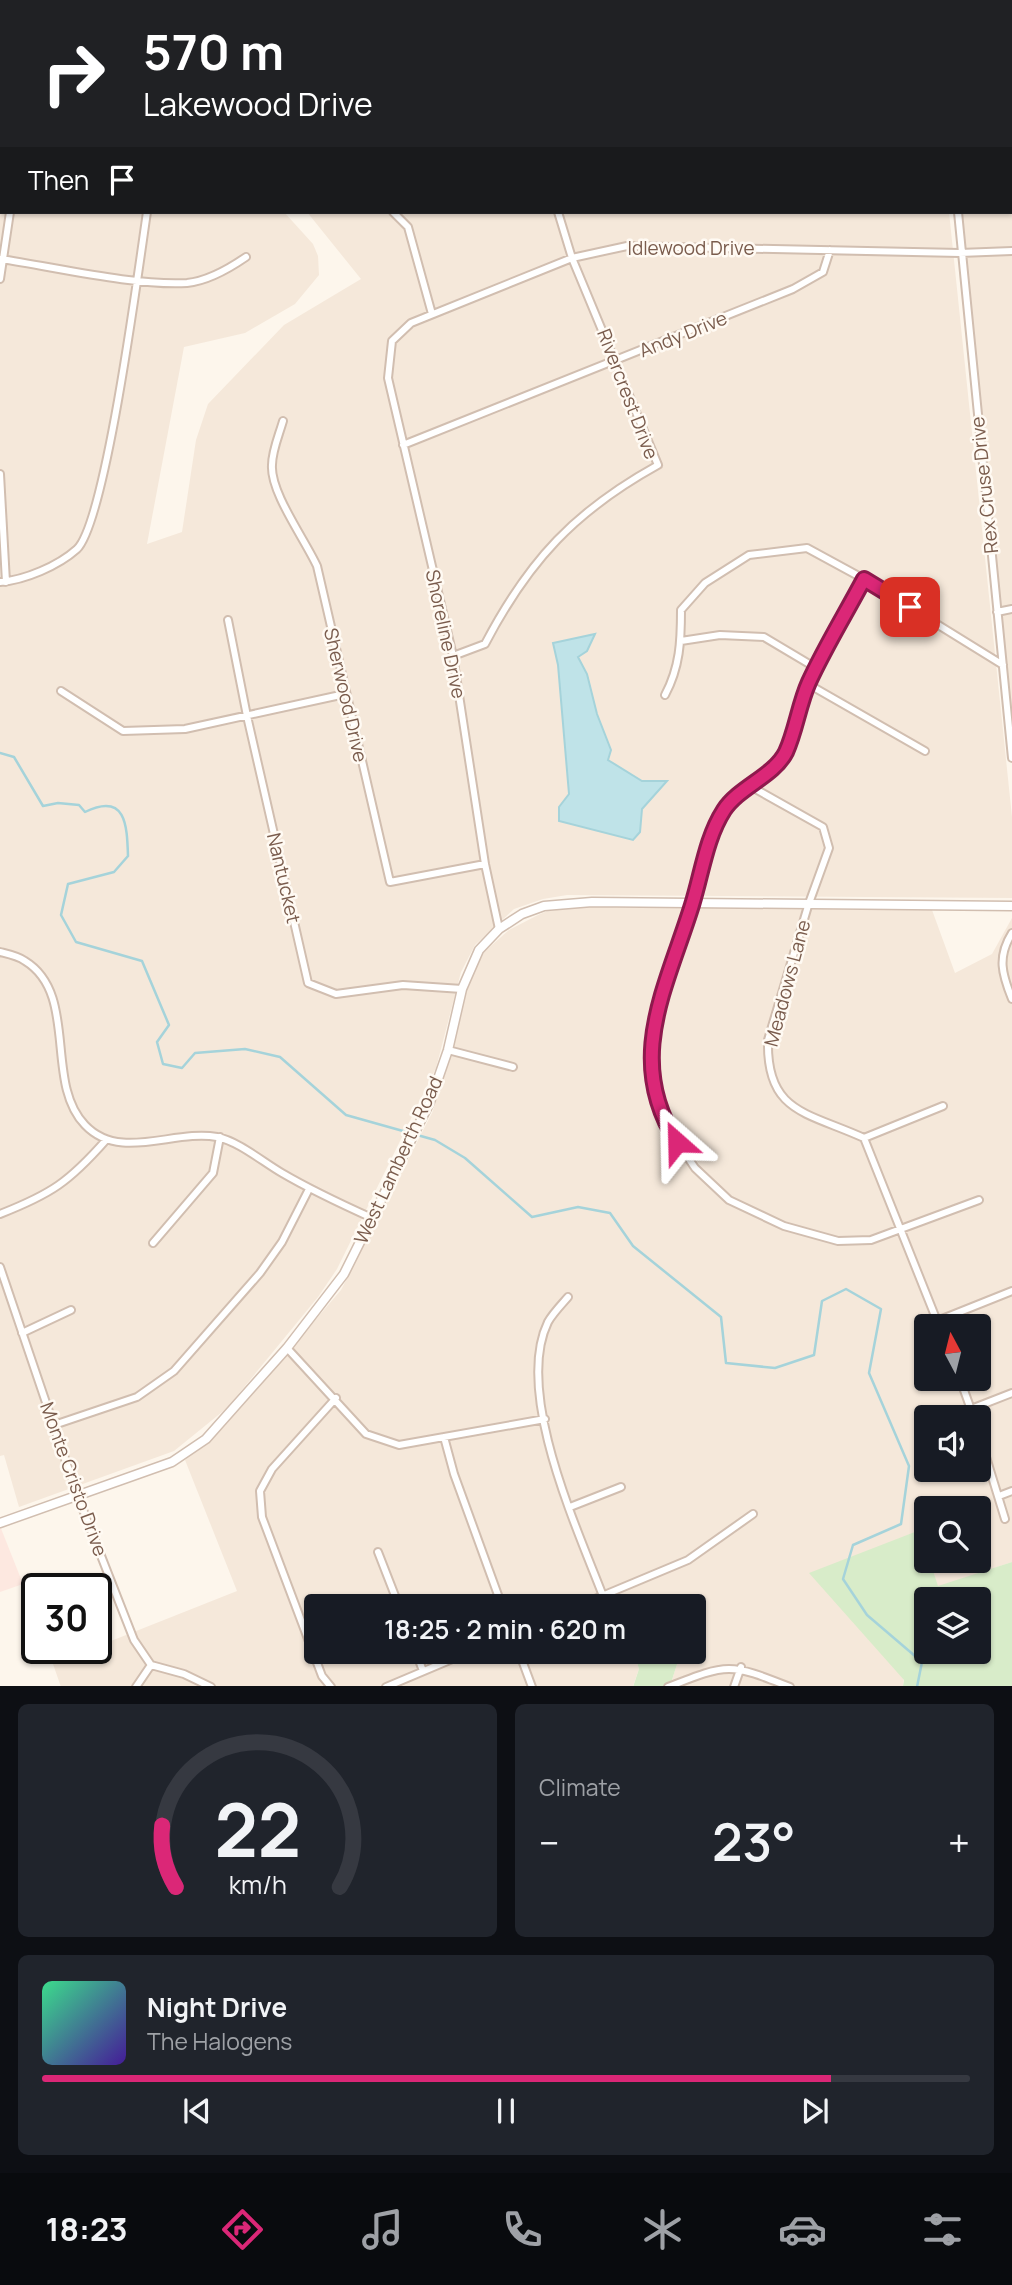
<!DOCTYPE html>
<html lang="en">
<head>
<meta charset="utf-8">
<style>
  body { margin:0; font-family:Manrope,sans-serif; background:#20242c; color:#f1f3f6; height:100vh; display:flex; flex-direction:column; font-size:26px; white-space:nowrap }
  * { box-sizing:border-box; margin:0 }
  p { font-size:23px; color:#9ea1a6 }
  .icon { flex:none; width:38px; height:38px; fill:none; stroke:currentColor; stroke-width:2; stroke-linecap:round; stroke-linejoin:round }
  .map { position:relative; height:1686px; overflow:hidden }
  .sheet { display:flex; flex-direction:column; gap:18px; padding:18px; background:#0d0f14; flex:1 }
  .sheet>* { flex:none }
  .banner { position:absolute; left:0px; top:0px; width:1013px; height:214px; box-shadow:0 2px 5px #0004; background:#202124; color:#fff; overflow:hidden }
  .needle { width:46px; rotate:353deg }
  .tools { position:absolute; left:914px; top:1314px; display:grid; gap:14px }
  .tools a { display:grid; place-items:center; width:77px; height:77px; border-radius:7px; background:#171b24; box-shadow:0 2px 5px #0004; font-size:35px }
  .speed { position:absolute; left:21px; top:1573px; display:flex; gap:14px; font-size:35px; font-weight:700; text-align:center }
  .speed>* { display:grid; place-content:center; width:91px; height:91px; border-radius:50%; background:#171b24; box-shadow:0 2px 5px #0004; line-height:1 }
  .speed .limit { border:4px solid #111; border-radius:10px; background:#fff; color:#111 }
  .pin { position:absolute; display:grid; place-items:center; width:60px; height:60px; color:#fff; margin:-30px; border-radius:14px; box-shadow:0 4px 10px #0006 }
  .me { position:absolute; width:77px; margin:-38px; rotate:335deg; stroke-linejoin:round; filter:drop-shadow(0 0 5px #0008) }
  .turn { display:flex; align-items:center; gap:24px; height:147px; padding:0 28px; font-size:32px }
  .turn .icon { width:91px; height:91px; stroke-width:2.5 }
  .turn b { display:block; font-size:49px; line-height:60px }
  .then { display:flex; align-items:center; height:66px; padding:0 28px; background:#0003; gap:14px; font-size:26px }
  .big { font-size:52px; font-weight:600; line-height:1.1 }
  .sheet .card { flex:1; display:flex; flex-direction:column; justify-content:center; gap:10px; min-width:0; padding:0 24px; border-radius:10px; background:#20242c }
  .sheet .dial { align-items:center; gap:0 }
  .dial svg { height:182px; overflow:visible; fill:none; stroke:#363941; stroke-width:7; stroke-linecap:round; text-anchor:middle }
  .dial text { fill:#f1f3f6; stroke:none }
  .song { display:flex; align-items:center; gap:21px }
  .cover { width:84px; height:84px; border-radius:10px; background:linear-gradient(135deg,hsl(150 70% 55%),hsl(260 70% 35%)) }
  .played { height:7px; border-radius:4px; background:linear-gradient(90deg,#db2777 85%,#363941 85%) }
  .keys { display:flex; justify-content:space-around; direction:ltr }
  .heat { display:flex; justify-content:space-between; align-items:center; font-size:38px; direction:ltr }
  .sheet .tiles { flex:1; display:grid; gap:18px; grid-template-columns:1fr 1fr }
  .card:last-child { grid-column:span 2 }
  .trip { position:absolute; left:304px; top:1594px; width:402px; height:70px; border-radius:7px; background:#171b24; box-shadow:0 2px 5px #0004; font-weight:600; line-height:70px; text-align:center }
  .dock { display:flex; height:112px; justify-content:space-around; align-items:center; background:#090b0e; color:#9ea1a6 }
  .dock .icon { width:49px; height:49px }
  .dock .active { color:#db2777 }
  .dock b { font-size:32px; color:#f1f3f6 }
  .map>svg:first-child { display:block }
  .residential { fill:#f5e8da; fill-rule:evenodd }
  .commercial { fill:#fde8e0 }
  .green { fill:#d8ecc9; fill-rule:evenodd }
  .water { fill:#bfe3e8; stroke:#a5d3da; stroke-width:2 }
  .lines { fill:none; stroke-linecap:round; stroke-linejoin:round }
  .stream { stroke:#a5d3da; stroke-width:2.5 }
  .minor-casing { stroke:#d1beb0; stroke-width:10 }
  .tertiary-casing { stroke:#d1beb0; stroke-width:11 }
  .minor { stroke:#fff; stroke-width:6 }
  .tertiary { stroke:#fff; stroke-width:8 }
  .route-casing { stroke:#8e194d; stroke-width:18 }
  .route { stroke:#db2777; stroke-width:12 }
  .labels { text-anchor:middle; stroke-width:5; stroke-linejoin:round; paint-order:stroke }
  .street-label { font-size:19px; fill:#7a5c4d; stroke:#fffaf3 }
</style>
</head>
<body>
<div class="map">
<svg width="1012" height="1687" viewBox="0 0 1012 1687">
  <rect width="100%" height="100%" fill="#fdf6ec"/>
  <path class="residential" d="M0,0L309,2H2V212H284L313,244L318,256L319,275L295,304L245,333L184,347L147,544L182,532L196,440L208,404L284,325L361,279L307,212H949L1012,817V898L567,895L543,899L514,909L475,945L461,972L436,1068L337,1269L318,1297L227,1408L174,1451L19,1507L4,1455L0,1456Z
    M1012,120V708H1011L962,212H1012Z
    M583,907L932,910L955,973L992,954L1012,918V1562L938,1587L930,1561H978V1508H926V1547L920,1530L903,1686H670L681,1652H695V1606H317V1652H634L639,1669L633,1686L61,1687L53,1664L237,1591L185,1460L222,1429L341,1290L432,1113L442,1084L466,989L484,952L509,930L536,916L547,911ZM926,1326H978V1379H926ZM926,1418H978V1470H926Z"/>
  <path class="commercial" d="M0,1526L23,1584L0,1592Z"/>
  <path class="green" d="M920,1530L926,1561H930L938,1586L1012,1562V1686H903L904,1680L809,1573ZM926,1600H978V1652H926Z
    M634,1652H681L670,1686L633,1687L639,1669Z"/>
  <path class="water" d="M595,634L587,651L578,657L587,674L597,714L611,750L608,760L642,781H667L642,809L640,832L633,840L559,821V807L569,794L558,665L553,643Z"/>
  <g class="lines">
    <path class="stream" d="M0,753L14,757L43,806L58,803L79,805L85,812C126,792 127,825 128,856L114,872L68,884L61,915L76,942L142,961L169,1025L157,1042L163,1064L182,1068L195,1053L245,1049L280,1057L346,1115L435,1140L465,1158L532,1217L578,1207L610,1213L633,1246L721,1317L726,1363L775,1368L814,1355L822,1301L846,1289L881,1309L869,1373L909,1466L901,1524L853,1545L843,1579L867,1615L922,1662L917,1687"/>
    <defs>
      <path id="minor" d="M220,0L221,2
        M550,0L551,2
        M948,0L949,2
        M390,2L391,0
        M480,2L486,0
        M0,67L2,73
        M393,212L408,227L432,314
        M958,212L1012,758
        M0,259C55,267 134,286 187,283C208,281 230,268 246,257
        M0,279L10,212
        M283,421C279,435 272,451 272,465C270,492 304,538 317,566L390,882L485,864
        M403,445L793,289L823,272L830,250
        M0,474L6,582
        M864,579L808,684L785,755L725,808L705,854L692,904L656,1006L652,1051L656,1091L668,1128L695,1168L729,1200L784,1226L838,1241L871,1240L979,1200
        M0,582C25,580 58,566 77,549C106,521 139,265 147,212
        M997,612L1012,609
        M228,620L247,716L308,983L336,994L403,985L462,989
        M681,641L720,635L764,637L816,668
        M453,656L485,644C529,560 575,511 658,465L572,258L558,212
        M808,684L925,751
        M61,691L123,731L185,729L345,694
        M665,695C680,667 681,641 681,610L705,583L749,555L807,548L864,579L1003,665
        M750,786L823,827L829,848L808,906L768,1040C766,1113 807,1112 864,1138L939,1326
        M499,929L485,864L453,656L388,378L392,341L411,323L572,258L627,246L960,253L1012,251
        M1012,933C997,957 1002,974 1012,999
        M0,952C8,954 18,956 25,961C79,994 44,1083 85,1125C120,1162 174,1129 217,1137C238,1141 263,1162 282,1173C311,1190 341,1204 372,1218
        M448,1050L513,1067
        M864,1138L943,1106
        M0,1214C51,1194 69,1182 106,1140
        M153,1243L213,1173L220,1137
        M0,1267L78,1497L134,1640L151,1665L184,1674L211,1687
        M568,1297C562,1304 553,1313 548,1322C514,1392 577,1528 603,1596
        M937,1321L1012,1291
        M22,1333L71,1310
        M287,1348L366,1434L399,1445L545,1419
        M960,1379L974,1418
        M971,1409L1012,1393
        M54,1425L137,1397L174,1371L260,1273L282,1242L309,1189
        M978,1431L1005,1519
        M444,1437L454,1474L502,1606
        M999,1496L1012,1491
        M570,1507L621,1487
        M378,1552L399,1606
        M578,1606L688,1560L753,1514
        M416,1652L423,1671
        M519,1652L532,1687
        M136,1687L151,1665
        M331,1687L322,1676L262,1517L260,1491L272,1469L336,1398
        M386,1687L469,1652
        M668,1687C729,1663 729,1663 790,1687
        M734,1687L741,1667"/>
      <path id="tertiary" d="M0,1523L172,1462L206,1439L287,1348L344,1274L430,1102L448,1050L462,989L479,950L499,929L522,914L544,906L592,902L1012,906"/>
    </defs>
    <use href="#minor" class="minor-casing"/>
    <use href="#tertiary" class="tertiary-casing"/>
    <use href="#minor" class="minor"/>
    <use href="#tertiary" class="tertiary"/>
  </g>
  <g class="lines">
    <defs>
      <path id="route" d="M677,1142C624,1060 667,986 692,905C702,873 706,838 724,810C739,787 774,776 786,752C796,730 799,704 809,682C825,647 846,613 864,579L910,607"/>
    </defs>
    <use href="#route" class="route-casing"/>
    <use href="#route" class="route"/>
  </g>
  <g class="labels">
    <g class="street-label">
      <text x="691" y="255">Idlewood Drive</text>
      <text transform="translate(683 334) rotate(-22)" y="7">Andy Drive</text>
      <text transform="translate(628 394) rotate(69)" y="7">Rivercrest Drive</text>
      <text transform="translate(984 485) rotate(-96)" y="7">Rex Cruse Drive</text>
      <text transform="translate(446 634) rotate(78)" y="7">Shoreline Drive</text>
      <text transform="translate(346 695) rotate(77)" y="7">Sherwood Drive</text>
      <text transform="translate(284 878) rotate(77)" y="7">Nantucket</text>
      <text transform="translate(787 983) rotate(-75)" y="7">Meadows Lane</text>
      <text transform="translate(398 1160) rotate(-65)" y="7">West Lamberth Road</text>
      <text transform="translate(74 1479) rotate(70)" y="7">Monte Cristo Drive</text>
    </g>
  </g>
</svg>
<div class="tools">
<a><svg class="needle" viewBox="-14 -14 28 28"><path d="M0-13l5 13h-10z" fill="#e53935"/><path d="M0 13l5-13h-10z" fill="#9ea1a6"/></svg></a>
<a><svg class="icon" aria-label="sound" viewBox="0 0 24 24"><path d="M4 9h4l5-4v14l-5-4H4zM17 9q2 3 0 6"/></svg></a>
<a><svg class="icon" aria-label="search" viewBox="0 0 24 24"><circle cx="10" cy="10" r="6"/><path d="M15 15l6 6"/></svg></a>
<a><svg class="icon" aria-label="layers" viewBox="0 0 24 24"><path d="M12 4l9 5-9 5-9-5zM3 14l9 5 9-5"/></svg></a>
</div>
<div class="speed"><div class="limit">30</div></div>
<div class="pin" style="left:910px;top:607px;background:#d93025"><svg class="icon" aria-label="arrive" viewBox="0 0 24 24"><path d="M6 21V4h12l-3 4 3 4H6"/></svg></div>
<svg class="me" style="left:677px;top:1142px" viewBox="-20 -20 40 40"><path d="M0-17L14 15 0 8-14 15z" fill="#db2777" stroke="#fff" stroke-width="4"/></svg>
<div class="trip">18:25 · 2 min · 620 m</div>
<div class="banner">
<div class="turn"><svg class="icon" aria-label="right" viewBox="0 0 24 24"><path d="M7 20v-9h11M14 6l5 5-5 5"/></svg><div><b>570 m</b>Lakewood Drive</div></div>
<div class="then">Then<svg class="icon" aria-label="arrive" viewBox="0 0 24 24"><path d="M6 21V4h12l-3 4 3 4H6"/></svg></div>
</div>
</div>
<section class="sheet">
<div class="tiles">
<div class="card dial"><svg viewBox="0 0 100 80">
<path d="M14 69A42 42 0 1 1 86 69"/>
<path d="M14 69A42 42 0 0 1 8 42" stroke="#db2777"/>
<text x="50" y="56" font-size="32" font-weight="700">22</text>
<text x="50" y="72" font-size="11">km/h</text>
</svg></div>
<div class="card"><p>Climate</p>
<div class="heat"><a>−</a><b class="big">23°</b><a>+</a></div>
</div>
<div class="card">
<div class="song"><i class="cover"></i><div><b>Night Drive</b><p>The Halogens</p></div></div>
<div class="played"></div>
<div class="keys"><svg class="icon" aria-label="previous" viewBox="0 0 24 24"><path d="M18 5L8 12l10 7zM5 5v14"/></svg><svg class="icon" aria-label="pause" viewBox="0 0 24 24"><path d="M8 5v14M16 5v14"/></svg><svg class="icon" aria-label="next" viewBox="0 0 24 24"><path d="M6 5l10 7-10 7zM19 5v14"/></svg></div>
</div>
</div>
</section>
<nav class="dock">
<b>18:23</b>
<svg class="icon active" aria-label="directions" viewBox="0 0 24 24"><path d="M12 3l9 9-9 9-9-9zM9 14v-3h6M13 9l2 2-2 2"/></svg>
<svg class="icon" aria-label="music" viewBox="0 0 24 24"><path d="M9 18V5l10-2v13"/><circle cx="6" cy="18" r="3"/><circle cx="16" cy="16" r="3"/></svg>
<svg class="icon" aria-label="phone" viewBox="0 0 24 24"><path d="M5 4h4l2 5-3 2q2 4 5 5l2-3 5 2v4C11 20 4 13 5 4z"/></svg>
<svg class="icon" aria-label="climate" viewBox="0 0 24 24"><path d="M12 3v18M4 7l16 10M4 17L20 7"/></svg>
<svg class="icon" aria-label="car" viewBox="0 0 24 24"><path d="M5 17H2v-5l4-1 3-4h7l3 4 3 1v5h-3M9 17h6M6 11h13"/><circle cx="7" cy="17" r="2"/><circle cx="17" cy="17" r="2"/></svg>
<svg class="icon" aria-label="filters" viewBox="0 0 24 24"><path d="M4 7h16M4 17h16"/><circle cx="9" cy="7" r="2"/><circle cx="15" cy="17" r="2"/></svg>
</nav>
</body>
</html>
